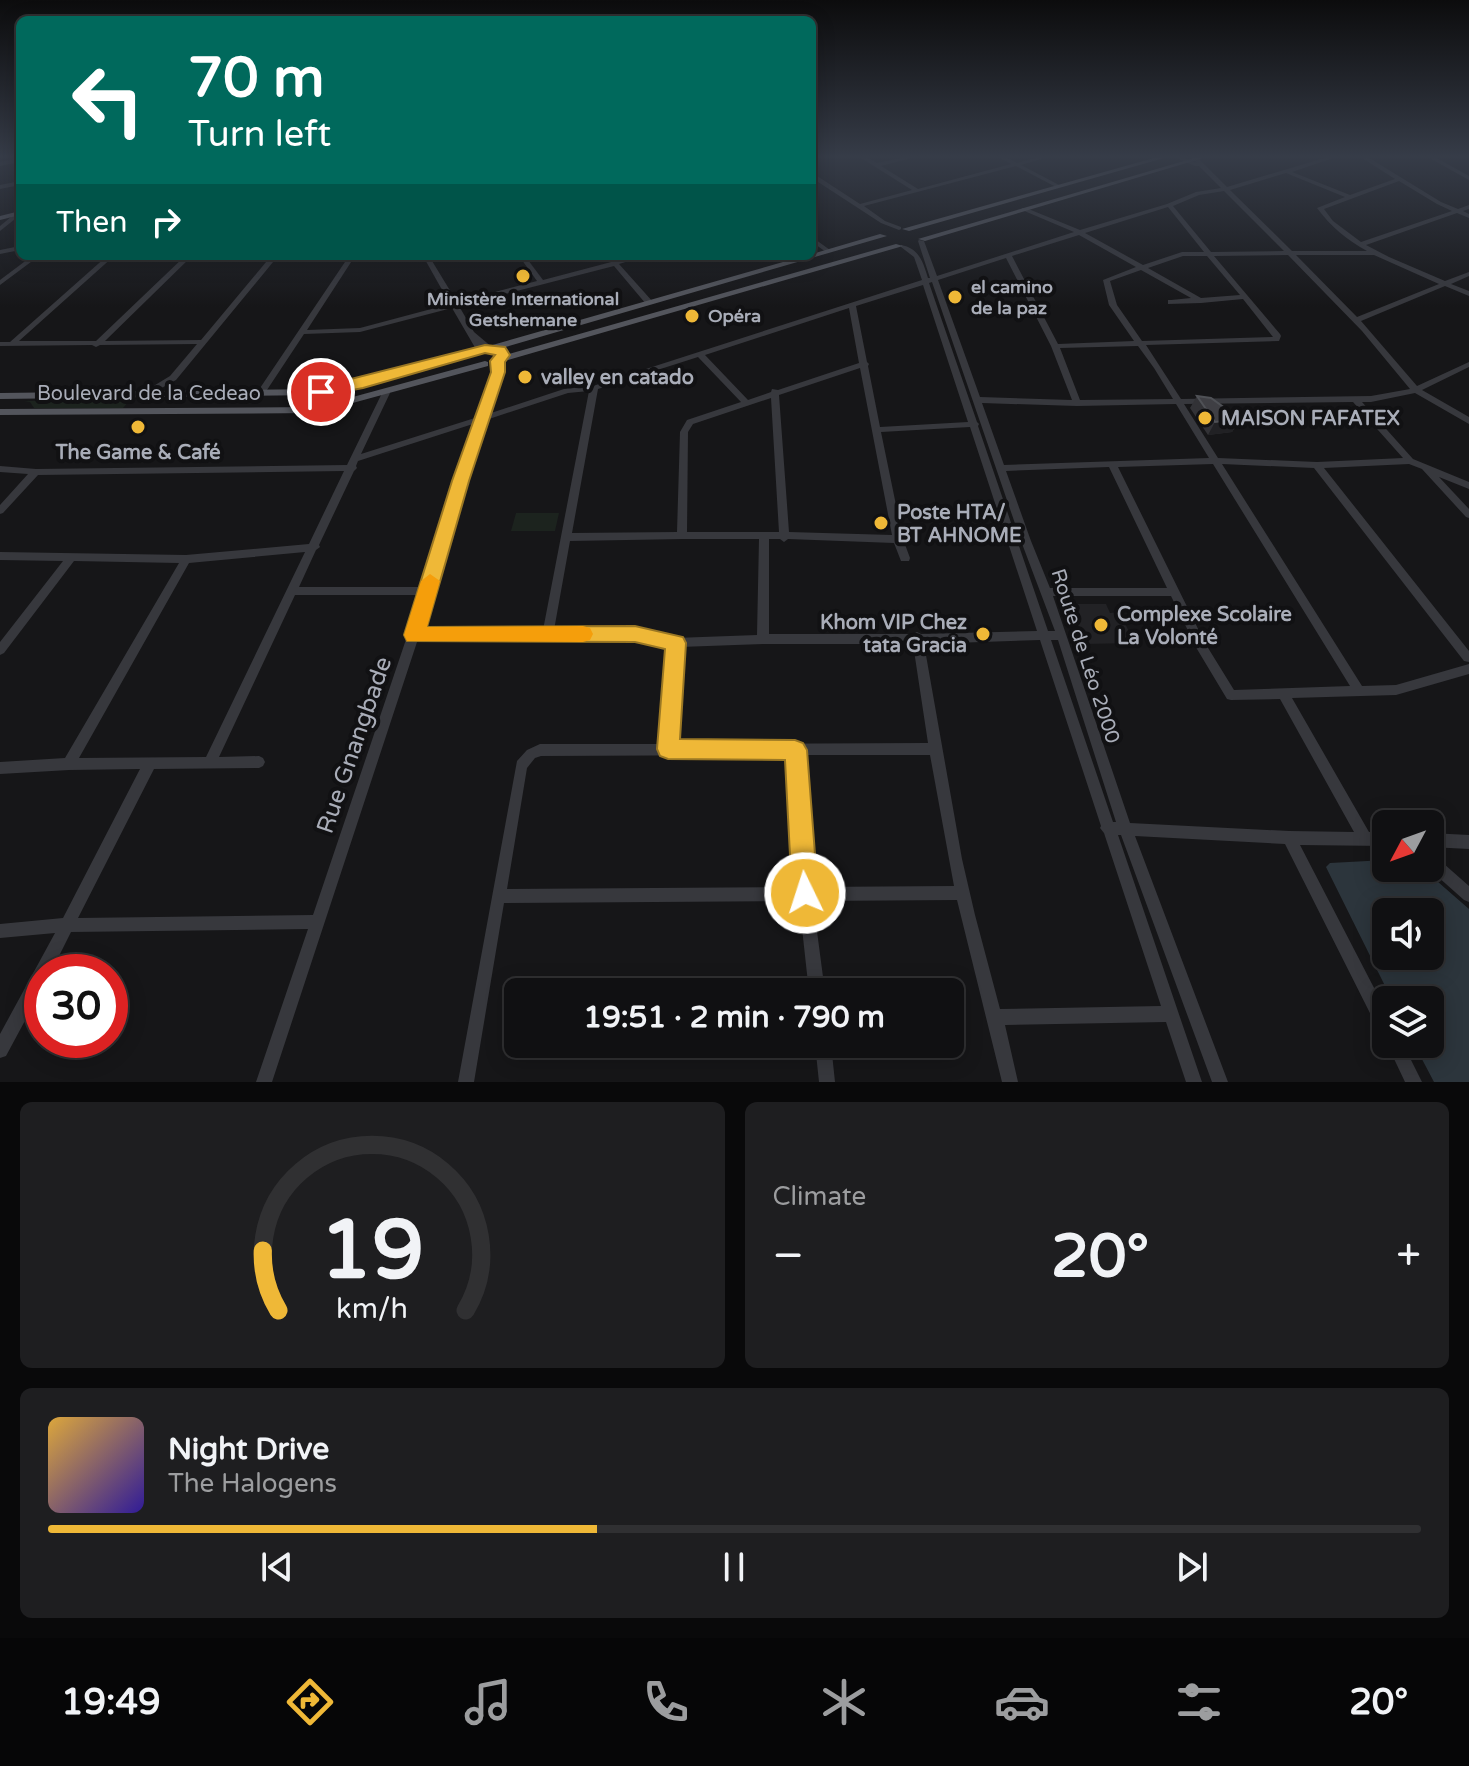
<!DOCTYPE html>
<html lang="en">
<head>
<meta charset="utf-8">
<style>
  body { margin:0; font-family:"Varela Round",sans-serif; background:#1e1e20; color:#f1f3f6; height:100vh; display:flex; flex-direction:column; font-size:30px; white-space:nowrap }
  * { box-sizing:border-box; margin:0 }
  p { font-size:26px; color:#9c9d9f }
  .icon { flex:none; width:44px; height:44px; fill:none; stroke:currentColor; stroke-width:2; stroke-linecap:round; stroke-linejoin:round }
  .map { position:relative; height:1082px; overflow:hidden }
  .sheet { display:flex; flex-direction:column; gap:20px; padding:20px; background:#09090a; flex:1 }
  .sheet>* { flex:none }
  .top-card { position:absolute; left:16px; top:16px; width:800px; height:244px; border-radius:12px; box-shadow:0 4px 20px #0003,0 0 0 2px #303032; background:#00695c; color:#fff; overflow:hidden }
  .needle { width:52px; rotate:229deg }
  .controls { position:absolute; left:1372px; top:810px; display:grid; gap:16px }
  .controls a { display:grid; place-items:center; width:72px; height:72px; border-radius:12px; background:#101012; box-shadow:0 4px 20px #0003,0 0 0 2px #303032; font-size:40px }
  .speed { position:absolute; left:24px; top:954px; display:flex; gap:16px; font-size:40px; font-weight:700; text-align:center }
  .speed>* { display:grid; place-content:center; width:104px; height:104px; border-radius:50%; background:#101012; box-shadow:0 4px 20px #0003,0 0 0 2px #303032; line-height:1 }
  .speed .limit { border:12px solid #d22; background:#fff; color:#111 }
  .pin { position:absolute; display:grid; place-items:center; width:68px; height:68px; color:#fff; margin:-34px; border:4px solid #fff; border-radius:50%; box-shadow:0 2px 8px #0007 }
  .me { position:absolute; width:88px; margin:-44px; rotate:356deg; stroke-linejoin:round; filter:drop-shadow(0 0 6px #0008) }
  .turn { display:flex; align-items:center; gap:28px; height:168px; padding:0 40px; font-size:36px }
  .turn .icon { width:104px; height:104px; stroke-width:2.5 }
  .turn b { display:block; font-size:56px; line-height:68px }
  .then { display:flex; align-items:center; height:76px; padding:0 40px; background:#0003; gap:16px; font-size:30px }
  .big { font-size:60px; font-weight:700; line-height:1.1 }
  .sheet .widget { flex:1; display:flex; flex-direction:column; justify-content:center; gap:12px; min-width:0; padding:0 28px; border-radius:12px; background:#1e1e20 }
  .sheet .dial { align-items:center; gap:0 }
  .dial svg { height:208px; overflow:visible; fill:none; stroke:#303032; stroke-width:7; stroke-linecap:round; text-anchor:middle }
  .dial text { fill:#f1f3f6; stroke:none }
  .song { display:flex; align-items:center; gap:24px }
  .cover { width:96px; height:96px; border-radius:12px; background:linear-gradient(135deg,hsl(40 70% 55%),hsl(250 70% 35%)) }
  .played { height:8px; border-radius:4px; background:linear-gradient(90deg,#efb837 40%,#303032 40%) }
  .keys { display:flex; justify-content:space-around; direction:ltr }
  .heat { display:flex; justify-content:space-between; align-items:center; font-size:44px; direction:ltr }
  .sheet .tiles { flex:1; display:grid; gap:20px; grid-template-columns:1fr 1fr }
  .widget:last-child { grid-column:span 2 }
  .trip { position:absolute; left:504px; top:978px; width:460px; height:80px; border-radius:12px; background:#101012; box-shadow:0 4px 20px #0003,0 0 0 2px #303032; font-weight:700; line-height:80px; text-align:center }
  .tab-bar { display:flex; height:128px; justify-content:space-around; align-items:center; background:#060607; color:#9c9d9f }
  .tab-bar .icon { width:56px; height:56px }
  .tab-bar .on { color:#efb837 }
  .tab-bar b { font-size:36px; color:#f1f3f6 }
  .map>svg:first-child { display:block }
  .built { fill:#222225 }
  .green { fill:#1c231e }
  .water { fill:#2c353c; fill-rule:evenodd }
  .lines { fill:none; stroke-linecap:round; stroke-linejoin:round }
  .minor { fill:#37383d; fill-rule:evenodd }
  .major { fill:#53555c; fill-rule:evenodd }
  .wall { fill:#323236 }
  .shaded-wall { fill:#212124 }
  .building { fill:#3f3f44; stroke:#4f5156; stroke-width:2 }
  .route { fill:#efb837; stroke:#9b7824; stroke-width:2 }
  .slow { fill:#f59e0b }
  .poi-dot { fill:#efb837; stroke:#111113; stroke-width:3 }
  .labels { text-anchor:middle; stroke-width:8; stroke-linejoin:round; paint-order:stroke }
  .far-poi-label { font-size:18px; font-weight:bold; fill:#a9adb8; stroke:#111113; text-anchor:start }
  .poi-label { font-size:20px; font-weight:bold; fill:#a9adb8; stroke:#111113; text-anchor:start }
  .street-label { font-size:20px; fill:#a9adb8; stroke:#111113 }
  .near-street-label { font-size:24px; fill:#a9adb8; stroke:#111113 }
</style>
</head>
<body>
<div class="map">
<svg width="1469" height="1082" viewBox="0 0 1469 1082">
  <rect width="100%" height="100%" fill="#161618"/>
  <path class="built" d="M1070,604H1106L1110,613L1120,612L1134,643L1084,644Z"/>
  <path class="green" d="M131,399L123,408H34L30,402L24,401Z
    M516,513H559L555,531H511Z"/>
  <path class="water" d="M1386,860V868H1422L1469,909V1082H1434L1414,1044H1430V1000H1392L1326,867L1330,863ZM1386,912H1430V956H1386Z"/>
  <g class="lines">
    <path class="minor" d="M858,156H865L877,163L910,156H919L881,166L918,189L1011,164L997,156H1004L1017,163L1042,156H1051L1021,165L1061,186L1056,187L1016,166L864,206L885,221L901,227V229L899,230L881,223L812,178V173L814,174L860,204L912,190Z
      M1172,156H1179L1197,163L1190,156H1196L1227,187L1331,156H1339L1292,172L1350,195L1395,179L1359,156H1366L1441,202L1458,209L1469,205V209L1463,211L1469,214V218L1457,213L1366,245L1389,257L1445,281L1469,272V276L1451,284L1469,291V296L1445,286L1361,321L1417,386L1469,362V367L1422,390L1469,417V424L1415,393L1371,402H1362L1413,459L1469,482V489L1439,477L1469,509V518L1466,517L1422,469L1409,464L1324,468L1469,651V662L1464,661L1314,468L1222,464L1362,686L1396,685L1469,664V674L1396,695L1292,698L1369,832H1386V846L1300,845L1386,1011V1035L1380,1033L1285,844L1135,836L1228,1082H1212L1121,835H1118L1202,1082H1186L1166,1022L1005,1025L1018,1082H1002L957,900L813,901L825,992H809L799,901L504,903L474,1082H458L517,761L527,750L540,744H662L669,646L635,638L418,639L272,1082H256L308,929L71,932L51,972H42V989L6,1056L0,1058V1034L55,933L0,938V924L63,918L140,769L69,770L0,774V762L65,758L179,563L74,561L4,653L0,655V642L63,561L0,560V552L186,555L309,544L344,471L38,475L3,513L0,514V505L28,474L0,472V466L36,469L347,465L383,391H389L390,393L361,454L478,417L494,372V359H497L501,361L502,372L488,414L564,389L593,386L922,280L914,257L901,247V245C919,248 923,262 928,278H930L918,241L919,240L924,241L937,276L1074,232L1022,210V208H1026L1080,230L1167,204L1196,192L1221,188L1199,166H1195ZM1286,173L1345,197L1317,208C1331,227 1347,240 1367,251H1292L1230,190ZM1399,181L1437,204L1452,211L1361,242L1333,221L1324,209ZM1224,191L1284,251L1211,252L1173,206L1199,195ZM1168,207L1204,252H1182L1143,265L1085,233ZM1079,235L1136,267L1103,280L1109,305L1134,341L1058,344L1012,256ZM1288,255L1362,331L1410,389L1371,396L1181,399L1146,345L1279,341L1281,336L1280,334L1214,256ZM1296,255H1374L1439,284L1357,317ZM1183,256H1207L1240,295L1201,298L1148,268ZM1006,258L1051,346L1072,400L980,397L938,280ZM1141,270L1191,298L1171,300H1168V304L1201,303L1243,299L1273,337L1142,341L1117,305L1110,281ZM932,282L1021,541L1055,631H1048L978,426L979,424L977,422L929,283ZM923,285L968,422L880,427L868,366L869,364L867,362L856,306ZM849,308L859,363L778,390L772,389L771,392L748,400L705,355ZM1138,346L1154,368L1173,399L1080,400L1060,348ZM698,357L741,402L687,420L680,432L677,532L572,533L598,389ZM860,368L892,535L789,532L779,395ZM589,391L543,630H421L465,481L486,420L568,393ZM771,398L779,532H687L688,432L693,424ZM1353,402L1403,458L1317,462L1218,458L1184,404ZM982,403L1077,406L1176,404L1209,458L1004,465ZM476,423L455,481L423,587H299L316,550L320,547L319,545L354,471L357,468L356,466L358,461ZM970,427L1037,631L921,634L917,632L913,634H769V539H780L784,542L788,539L894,543L901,561H909L910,558L903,539L881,432ZM1213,464L1350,686L1234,690L1205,643L1118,467ZM1109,467L1167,588H1050L1031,541L1006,471ZM683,539H759L757,635L675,638L635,630H554L570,541ZM305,552L206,757L79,758L189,563ZM295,595H421L313,915L78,918L154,769L259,768L263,766L265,762L263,758L259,756L219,757ZM1053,596H1171L1197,649L1227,699L1231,700L1280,699L1354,832L1289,831L1130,823ZM1040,640L1101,826L1100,828L1104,833L1161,1006L1000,1009L975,915L962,859L924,644ZM1051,640H1058L1116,822H1113ZM763,644H913L928,743L675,744L680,647ZM789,755L798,887L507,889L527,768L535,758L541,756ZM802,755H930L954,886L812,887Z
      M1426,156H1433L1469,176V180Z
      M20,158V162L0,166V162Z
      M20,181V185L0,189V185Z
      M20,211V215L0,231V226L17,212Z
      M812,237L830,250V252H826L812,242Z
      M20,246V250L0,254V250Z
      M32,256H39L0,285V280Z
      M107,256H114L19,341H96L185,256H192L105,341L201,340L271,256H278L176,380L149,395H143L142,393L170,376L197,344L100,345L96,347L92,345L0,346V342H10Z
      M349,256H355L307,330L360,328L450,304L423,256H429L457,302L537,281L519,256H525L543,280L634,256H645L619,264L653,302L646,304L614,266L459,306L474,332L493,348L489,350L482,346L485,351L481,353L477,351L452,308L360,332L304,334L263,396H257L256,394Z
      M1430,833L1469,835V849L1430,847Z
      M1430,854L1435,856L1469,886V902L1464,900L1428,868H1430Z
      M815,1044H831L835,1082H819Z
      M1387,1044H1403L1422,1082H1405Z"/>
    <path class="major" d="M1161,156H1171L909,231L902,229Z
      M1201,156H1210L925,241L918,239Z
      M20,211V215L0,220V216Z
      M880,234L887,236L495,350H489L487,348L489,346L804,256H812V254Z
      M896,244L903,246L501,362L498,363L493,360L495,358Z
      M479,348L484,351L482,353L321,395L0,399V393L321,389Z
      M485,361L488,362V366L316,413L0,415V409L316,407Z"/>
  </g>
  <path class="wall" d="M1197,396L1240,419L1232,432L1208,435L1190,408Z"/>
  <path class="shaded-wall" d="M1240,419L1232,432L1208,435L1215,422Z"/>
  <path class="building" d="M1197,396L1211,398L1240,419L1215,422Z"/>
  <linearGradient id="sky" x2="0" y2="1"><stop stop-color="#0c0c0d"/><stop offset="0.51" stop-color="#363c48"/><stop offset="1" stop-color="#363c48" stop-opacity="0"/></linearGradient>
  <rect width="1469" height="307" fill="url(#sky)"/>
  <path class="route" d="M485,345L505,347L510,355L505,362V372L469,481L427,627L635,626L683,637L686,643L680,739L795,740L803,743L807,750L818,893L814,902L805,906L796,902L792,893L785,760L668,759L660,756L657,749L665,649L635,642L407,641L404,635L452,481L491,372L490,361L495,355L485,353L363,388L321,396L313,392L315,388Z"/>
  <path class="slow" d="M430,574L440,581L427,627L583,626L590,628L593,634L590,640L583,642L407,641L404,635L421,581Z"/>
  <g class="poi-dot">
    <circle cx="523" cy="276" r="8"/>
    <circle cx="955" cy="297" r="8"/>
    <circle cx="692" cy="316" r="8"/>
    <circle cx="525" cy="377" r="8"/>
    <circle cx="1205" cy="418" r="8"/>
    <circle cx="138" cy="427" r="8"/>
    <circle cx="881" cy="523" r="8"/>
    <circle cx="1101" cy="625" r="8"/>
    <circle cx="983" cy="634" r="8"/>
  </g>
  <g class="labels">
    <g class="far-poi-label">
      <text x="971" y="293">el camino<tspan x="971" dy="21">de la paz</tspan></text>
      <text x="523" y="305" text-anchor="middle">Ministère International<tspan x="523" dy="21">Getshemane</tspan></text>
      <text x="708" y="322">Opéra</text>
    </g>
    <g class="poi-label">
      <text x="541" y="384">valley en catado</text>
      <text x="1221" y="425">MAISON FAFATEX</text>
      <text x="138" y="459" text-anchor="middle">The Game &amp; Café</text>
      <text x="897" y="519">Poste HTA/<tspan x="897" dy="23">BT AHNOME</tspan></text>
      <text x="1117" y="621">Complexe Scolaire<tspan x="1117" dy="23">La Volonté</tspan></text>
      <text x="967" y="629" text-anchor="end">Khom VIP Chez<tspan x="967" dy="23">tata Gracia</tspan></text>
    </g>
    <g class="street-label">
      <text x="149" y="400">Boulevard de la Cedeao</text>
      <text transform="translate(1086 656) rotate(72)" y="7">Route de Léo 2000</text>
    </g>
    <g class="near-street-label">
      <text transform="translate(354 745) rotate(-71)" y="8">Rue Gnangbade</text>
    </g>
  </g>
</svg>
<div class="controls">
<a><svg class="needle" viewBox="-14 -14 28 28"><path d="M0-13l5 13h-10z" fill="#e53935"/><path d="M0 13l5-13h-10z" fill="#9c9d9f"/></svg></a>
<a><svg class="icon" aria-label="sound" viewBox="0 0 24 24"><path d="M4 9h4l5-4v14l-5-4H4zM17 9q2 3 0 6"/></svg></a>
<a><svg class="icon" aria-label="layers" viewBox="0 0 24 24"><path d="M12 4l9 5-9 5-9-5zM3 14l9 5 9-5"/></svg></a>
</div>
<div class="speed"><div class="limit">30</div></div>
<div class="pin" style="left:321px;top:392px;background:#d93025"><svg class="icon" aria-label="arrive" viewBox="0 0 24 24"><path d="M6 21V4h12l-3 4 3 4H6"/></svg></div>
<svg class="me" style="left:805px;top:893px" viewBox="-20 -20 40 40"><circle r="17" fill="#efb837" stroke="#fff" stroke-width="3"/><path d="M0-11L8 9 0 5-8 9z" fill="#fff"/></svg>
<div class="trip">19:51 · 2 min · 790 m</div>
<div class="top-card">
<div class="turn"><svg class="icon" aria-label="left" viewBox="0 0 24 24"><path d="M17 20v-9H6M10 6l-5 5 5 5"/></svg><div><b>70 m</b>Turn left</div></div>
<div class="then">Then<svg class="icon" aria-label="right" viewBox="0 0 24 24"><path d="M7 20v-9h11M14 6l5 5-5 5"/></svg></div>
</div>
</div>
<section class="sheet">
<div class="tiles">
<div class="widget dial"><svg viewBox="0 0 100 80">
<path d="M14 69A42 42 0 1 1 86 69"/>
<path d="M14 69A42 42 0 0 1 8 46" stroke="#efb837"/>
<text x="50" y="56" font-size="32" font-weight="700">19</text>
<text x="50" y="72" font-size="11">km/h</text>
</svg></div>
<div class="widget"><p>Climate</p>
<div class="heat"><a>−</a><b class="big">20°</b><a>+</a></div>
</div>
<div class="widget">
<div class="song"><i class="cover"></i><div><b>Night Drive</b><p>The Halogens</p></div></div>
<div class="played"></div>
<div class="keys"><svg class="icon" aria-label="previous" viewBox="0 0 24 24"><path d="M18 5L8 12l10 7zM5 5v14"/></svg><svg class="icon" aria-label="pause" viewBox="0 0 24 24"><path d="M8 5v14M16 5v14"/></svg><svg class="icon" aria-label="next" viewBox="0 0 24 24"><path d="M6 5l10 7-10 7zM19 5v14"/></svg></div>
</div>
</div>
</section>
<nav class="tab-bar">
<b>19:49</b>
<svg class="icon on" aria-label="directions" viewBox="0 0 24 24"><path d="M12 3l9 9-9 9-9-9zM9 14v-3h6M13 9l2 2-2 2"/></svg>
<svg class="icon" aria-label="music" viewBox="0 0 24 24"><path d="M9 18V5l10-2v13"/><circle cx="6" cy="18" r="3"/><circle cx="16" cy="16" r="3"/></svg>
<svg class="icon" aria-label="phone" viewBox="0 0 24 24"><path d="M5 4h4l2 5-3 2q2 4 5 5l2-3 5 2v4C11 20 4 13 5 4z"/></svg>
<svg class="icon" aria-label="climate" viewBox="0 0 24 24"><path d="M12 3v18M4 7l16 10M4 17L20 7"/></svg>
<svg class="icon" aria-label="car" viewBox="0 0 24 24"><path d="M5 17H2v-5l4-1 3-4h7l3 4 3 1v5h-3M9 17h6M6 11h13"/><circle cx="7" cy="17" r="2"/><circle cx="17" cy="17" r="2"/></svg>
<svg class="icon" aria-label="filters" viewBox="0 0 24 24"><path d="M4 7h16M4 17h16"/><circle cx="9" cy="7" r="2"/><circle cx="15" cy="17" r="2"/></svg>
<b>20°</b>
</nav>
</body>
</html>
